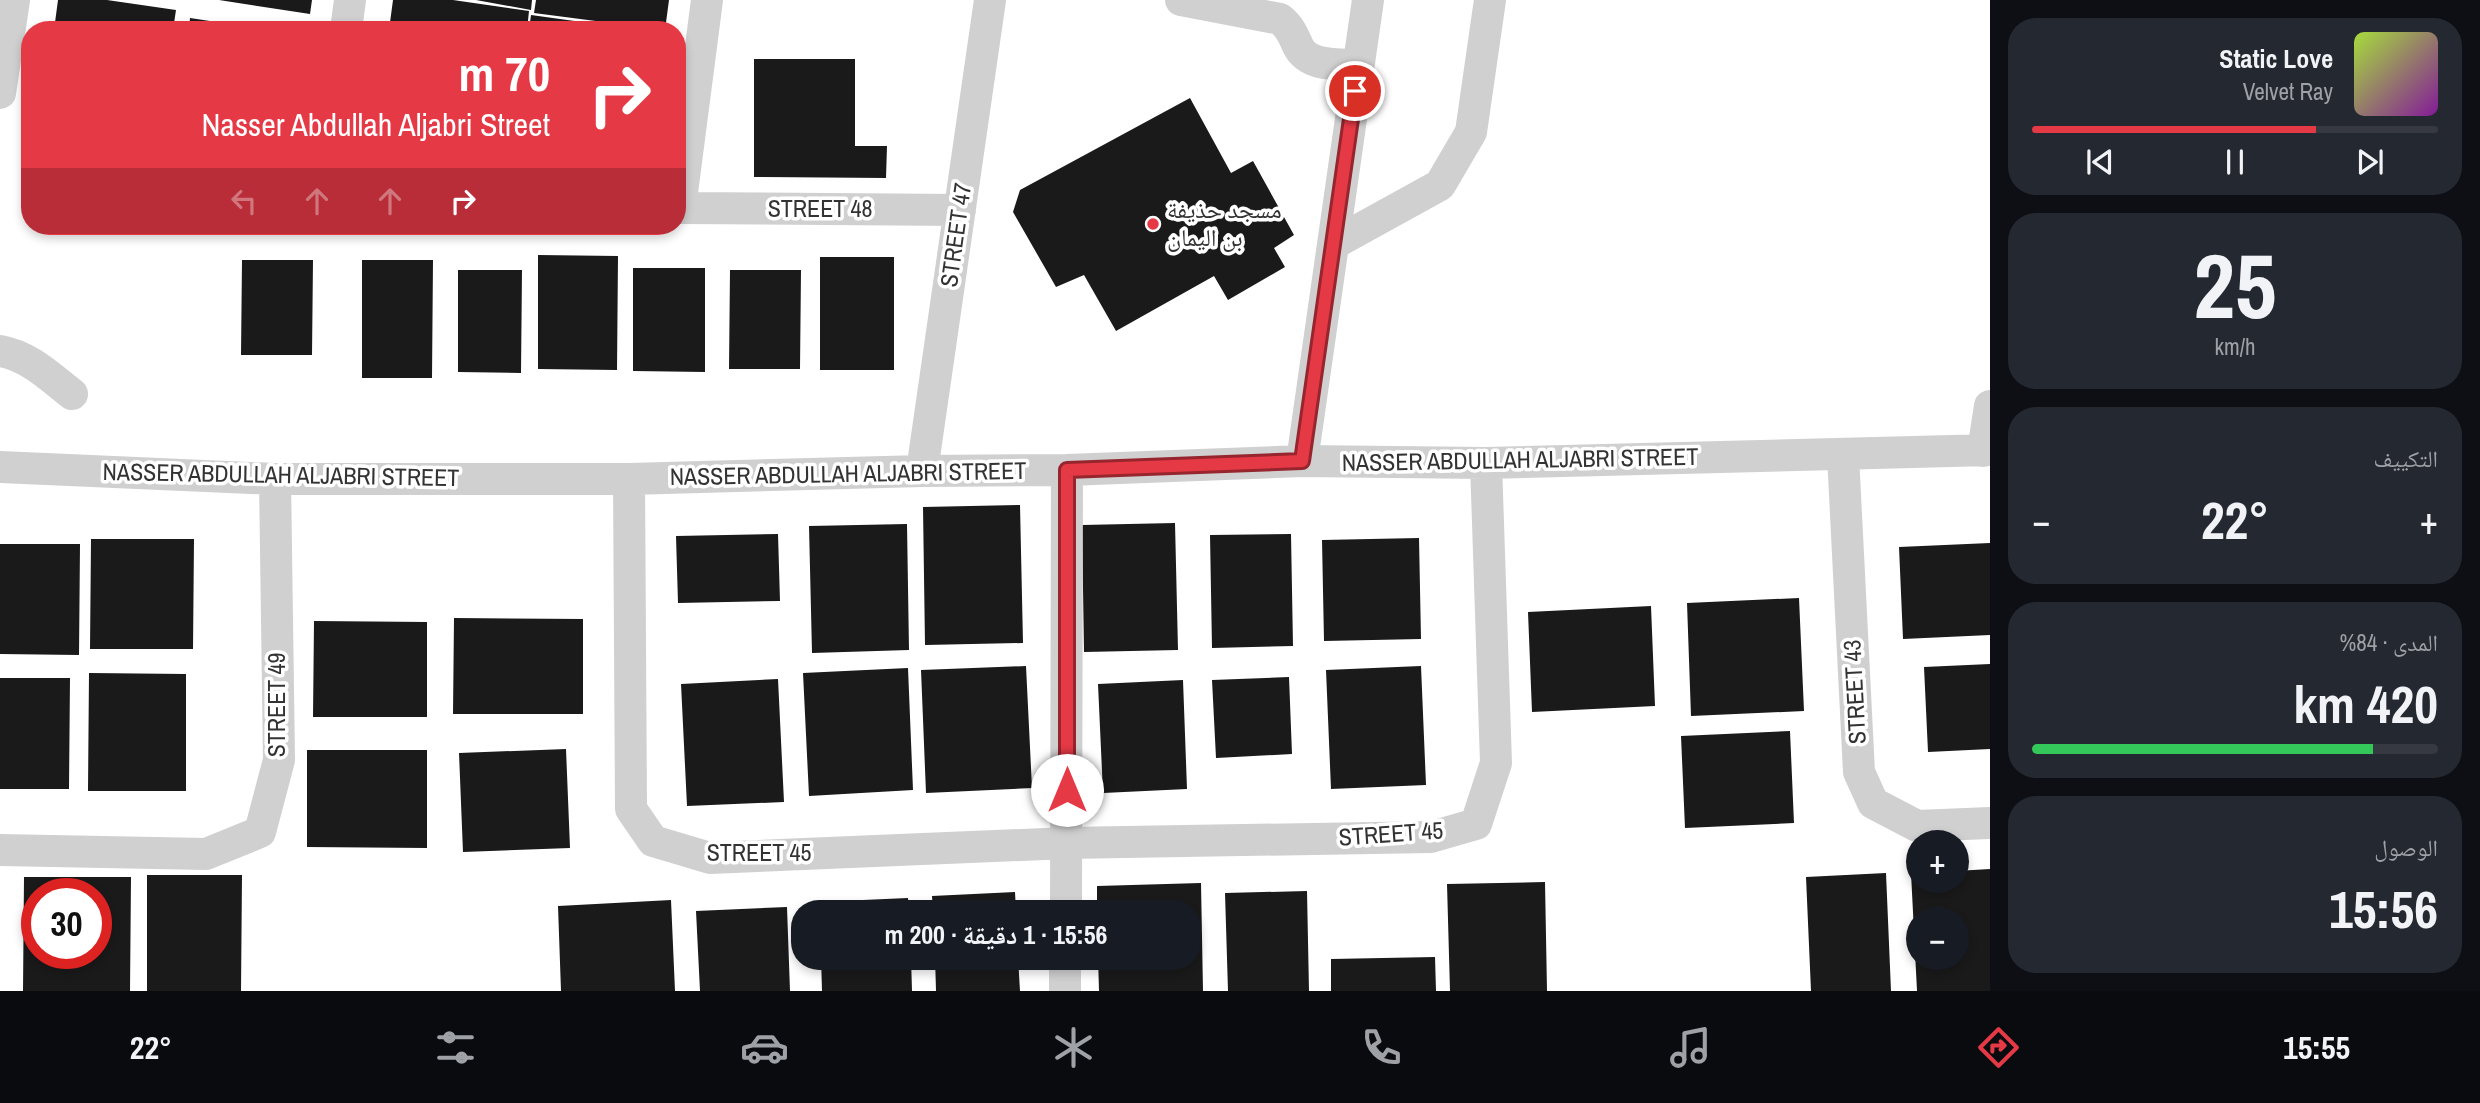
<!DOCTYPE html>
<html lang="ar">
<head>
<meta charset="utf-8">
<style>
  body { margin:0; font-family:"Archivo Narrow","Noto Naskh Arabic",sans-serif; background:#242831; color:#f1f3f6; direction:rtl; height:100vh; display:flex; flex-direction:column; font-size:26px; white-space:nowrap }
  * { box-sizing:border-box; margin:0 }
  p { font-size:23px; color:#9ea1a6 }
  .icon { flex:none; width:38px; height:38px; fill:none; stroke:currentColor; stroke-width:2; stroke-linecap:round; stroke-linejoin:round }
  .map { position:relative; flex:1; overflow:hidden; direction:ltr }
  .drawer { display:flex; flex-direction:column; gap:18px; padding:18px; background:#0d0f14; width:490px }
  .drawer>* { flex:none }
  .banner { position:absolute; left:21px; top:21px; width:665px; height:214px; border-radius:28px; box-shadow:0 4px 10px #0003; direction:rtl; background:#e63946; color:#fff; overflow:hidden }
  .tools { position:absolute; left:1906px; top:830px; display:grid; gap:14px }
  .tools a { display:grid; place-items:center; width:63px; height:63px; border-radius:50%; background:#171b24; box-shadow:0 4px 10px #0003; font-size:35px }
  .speed { position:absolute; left:21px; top:878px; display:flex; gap:14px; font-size:35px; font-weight:700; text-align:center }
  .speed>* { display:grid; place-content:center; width:91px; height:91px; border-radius:50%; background:#171b24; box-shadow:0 4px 10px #0003; line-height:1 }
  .speed .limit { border:10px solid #d22; background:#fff; color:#111 }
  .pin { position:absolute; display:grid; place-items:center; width:60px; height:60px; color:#fff; margin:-30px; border:4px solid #fff; border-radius:50%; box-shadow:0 2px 7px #0007 }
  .me { position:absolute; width:77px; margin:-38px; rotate:0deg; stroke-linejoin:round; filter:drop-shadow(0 0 5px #0008) }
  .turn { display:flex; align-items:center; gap:24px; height:147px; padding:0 21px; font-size:32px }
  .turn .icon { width:91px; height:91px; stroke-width:2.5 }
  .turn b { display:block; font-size:49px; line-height:60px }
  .lanes { display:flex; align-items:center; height:66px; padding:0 21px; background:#0003; justify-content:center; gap:35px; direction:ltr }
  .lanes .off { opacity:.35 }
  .big { font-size:52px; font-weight:800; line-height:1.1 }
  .drawer .widget { flex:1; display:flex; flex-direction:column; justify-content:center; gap:10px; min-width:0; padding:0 24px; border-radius:28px; background:#242831 }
  .drawer .dial { align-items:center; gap:0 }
  .dial b { font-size:91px; line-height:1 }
  .song { display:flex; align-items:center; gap:21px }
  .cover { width:84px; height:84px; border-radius:10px; background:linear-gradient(135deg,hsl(80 70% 55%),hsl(290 70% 35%)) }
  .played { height:7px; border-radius:4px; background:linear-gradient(90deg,#e63946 70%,#363941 70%) }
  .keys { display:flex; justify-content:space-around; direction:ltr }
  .heat { display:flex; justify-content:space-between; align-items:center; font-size:38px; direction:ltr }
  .charge { height:10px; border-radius:5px; background:linear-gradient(90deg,#34c759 84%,#363941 0) }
  .trip { position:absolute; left:791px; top:900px; width:410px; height:70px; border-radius:28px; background:#171b24; box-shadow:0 4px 10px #0003; font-weight:800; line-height:70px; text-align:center; direction:rtl }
  .menu { display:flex; height:112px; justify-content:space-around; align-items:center; background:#090b0e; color:#9ea1a6 }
  .menu .icon { width:49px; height:49px }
  .menu .on { color:#e63946 }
  .menu b { font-size:32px; color:#f1f3f6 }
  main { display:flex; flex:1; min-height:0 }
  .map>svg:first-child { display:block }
  .building { fill:#1a1a1a; fill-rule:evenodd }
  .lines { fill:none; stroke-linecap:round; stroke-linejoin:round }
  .minor { stroke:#d0d0d0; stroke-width:32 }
  .route-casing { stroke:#96252e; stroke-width:18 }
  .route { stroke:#e63946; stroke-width:12 }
  .poi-dot { fill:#e63946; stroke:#fff; stroke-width:2.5 }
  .labels { text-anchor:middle; stroke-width:7; stroke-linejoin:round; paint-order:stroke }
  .street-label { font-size:24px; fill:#333; stroke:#fff }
  .poi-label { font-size:24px; fill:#333; stroke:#fff; text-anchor:start }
</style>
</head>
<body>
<main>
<section class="drawer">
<div class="widget">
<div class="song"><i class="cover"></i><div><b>Static Love</b><p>Velvet Ray</p></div></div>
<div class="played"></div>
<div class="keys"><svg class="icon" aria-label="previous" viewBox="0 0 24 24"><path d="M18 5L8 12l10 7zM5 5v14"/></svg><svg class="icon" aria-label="pause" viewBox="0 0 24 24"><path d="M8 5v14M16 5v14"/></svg><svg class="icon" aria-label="next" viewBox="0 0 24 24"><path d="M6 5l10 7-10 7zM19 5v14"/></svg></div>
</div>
<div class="widget dial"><b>25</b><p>km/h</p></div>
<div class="widget"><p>التكييف</p>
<div class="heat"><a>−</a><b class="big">22°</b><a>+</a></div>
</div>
<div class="widget"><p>المدى · 84%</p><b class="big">420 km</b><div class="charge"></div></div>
<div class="widget"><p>الوصول</p><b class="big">15:56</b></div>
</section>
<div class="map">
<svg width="1990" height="991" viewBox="0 0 1990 991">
  <rect width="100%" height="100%" fill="#fff"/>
  <path class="building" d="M58,0H107L176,10L173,30H54Z
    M219,0H312L310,14Z
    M393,0H453L529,11L527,30H389Z
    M476,0H532L531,10Z
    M536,0H669L665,30L534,13Z
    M531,15L625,28L624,30H529Z
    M190,18L256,28V30H189Z
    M754,59H855V146H887L886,178L754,177Z
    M1190,98L1231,173L1253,161L1294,235L1274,248L1285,267L1228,300L1214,276L1116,331L1084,275L1056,287L1013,212L1020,190Z
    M538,255L618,256L617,370L538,369Z
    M820,257H894V370H820Z
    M242,260H313L312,355H241Z
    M362,260H433L432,378H362Z
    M633,268H705V372L633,371Z
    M458,270H522L521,373L458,372Z
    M730,270H801L800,369H729Z
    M1020,505L1023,643L925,645L923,507Z
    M1175,523L1178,650L1084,652L1082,525Z
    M907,524L909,650L812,653L809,526Z
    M778,534L780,601L678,603L676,536Z
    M1291,534L1293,646L1212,648L1210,535Z
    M1419,538L1421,639L1324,641L1322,540Z
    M91,539H194L193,649H90Z
    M1990,543V635L1903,639L1899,547Z
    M0,544H80L79,655L0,654Z
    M1799,598L1804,711L1691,716L1687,603Z
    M1651,606L1655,706L1532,712L1528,612Z
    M454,618L583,619V714H453Z
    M314,621L427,622V717H313Z
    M1990,664V749L1928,752L1924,667Z
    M1026,666L1032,788L926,793L921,670Z
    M1421,666L1426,785L1331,789L1326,670Z
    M908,668L913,790L809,796L803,673Z
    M89,673L186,674V791H88Z
    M1289,677L1292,754L1216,758L1212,680Z
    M0,678H70L69,789H0Z
    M778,679L784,802L687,806L681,684Z
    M1183,680L1187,789L1103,793L1098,684Z
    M1790,731L1794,823L1685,828L1681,736Z
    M566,749L570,848L463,852L459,753Z
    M307,750H427V848L307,847Z
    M1990,869V991H1917L1911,873H1918V880H1956V871ZM1918,919H1956V957H1918Z
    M1886,873L1891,991H1811L1806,877Z
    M147,875H242L241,991H147Z
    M24,877H131L130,991H23ZM37,894H96V954H37Z
    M1545,882L1547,991H1450L1447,884Z
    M1201,883L1203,991H1099L1098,957H1188V912H1097V886Z
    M1307,891L1309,991H1228L1225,893Z
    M1015,892L1016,912H933L932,896Z
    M908,898L909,912H819L818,902Z
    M671,900L675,991H561L558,906Z
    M787,907L790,991H700L696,911Z
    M821,957H911L912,991H822Z
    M935,957H1018L1020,991H936Z
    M1435,957L1436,991H1331V959Z"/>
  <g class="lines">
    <path class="minor" d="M1181,0L1280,19C1290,27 1293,35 1298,46C1308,67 1338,64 1358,65
      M346,30L350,0
      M0,93L14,0
      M677,208L960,210
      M680,208L707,0
      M1333,244L1440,185L1471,132L1490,0
      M0,351C29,356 50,377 72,394
      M1983,451L1990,406
      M1843,455L1859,772L1873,803L1917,826L1990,823
      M1302,461L1368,0
      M0,467L275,479H629L922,471L1067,470L1302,461L1486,463L1990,450
      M922,471L990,0
      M629,479L631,809L653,841L710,858L1067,843L1431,837L1476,824L1496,763L1486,463
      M0,850L206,854L260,832L279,760L275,479
      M1066,912L1067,470
      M1065,991V957"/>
  </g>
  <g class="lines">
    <defs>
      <path id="route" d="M1067,790V470L1302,461L1355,91"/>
    </defs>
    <use href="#route" class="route-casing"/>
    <use href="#route" class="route"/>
  </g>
  <circle class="poi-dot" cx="1153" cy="224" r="7"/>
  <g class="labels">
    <g class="street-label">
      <text x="820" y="217">STREET 48</text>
      <text transform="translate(956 235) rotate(-82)" y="8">STREET 47</text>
      <text transform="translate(1520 460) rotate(-1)" y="8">NASSER ABDULLAH ALJABRI STREET</text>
      <text transform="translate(848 474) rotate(-1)" y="8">NASSER ABDULLAH ALJABRI STREET</text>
      <text transform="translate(281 475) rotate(1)" y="8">NASSER ABDULLAH ALJABRI STREET</text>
      <text transform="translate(1855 692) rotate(-93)" y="8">STREET 43</text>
      <text transform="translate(277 705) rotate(-90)" y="8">STREET 49</text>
      <text transform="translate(1391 834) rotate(-4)" y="8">STREET 45</text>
      <text x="759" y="861">STREET 45</text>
    </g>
    <g class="poi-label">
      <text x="1167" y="218">مسجد حذيفة<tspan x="1167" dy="28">بن اليمان</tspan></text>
    </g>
  </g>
</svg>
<div class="tools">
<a>+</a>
<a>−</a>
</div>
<div class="speed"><div class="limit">30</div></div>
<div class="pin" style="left:1355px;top:91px;background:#d93025"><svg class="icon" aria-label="arrive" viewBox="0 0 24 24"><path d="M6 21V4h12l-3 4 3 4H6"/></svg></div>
<svg class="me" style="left:1067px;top:790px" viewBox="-20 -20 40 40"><circle r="19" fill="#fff"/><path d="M0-13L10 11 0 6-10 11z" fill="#e63946"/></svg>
<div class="trip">15:56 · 1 دقيقة · 200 m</div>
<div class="banner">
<div class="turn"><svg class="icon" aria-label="right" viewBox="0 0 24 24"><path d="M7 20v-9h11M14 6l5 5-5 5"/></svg><div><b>70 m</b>Nasser Abdullah Aljabri Street</div></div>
<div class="lanes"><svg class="icon off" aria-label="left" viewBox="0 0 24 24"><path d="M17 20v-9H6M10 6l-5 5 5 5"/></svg><svg class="icon off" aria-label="ahead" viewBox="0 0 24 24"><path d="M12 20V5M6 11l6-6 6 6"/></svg><svg class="icon off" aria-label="ahead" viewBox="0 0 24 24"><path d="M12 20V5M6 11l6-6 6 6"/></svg><svg class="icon" aria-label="right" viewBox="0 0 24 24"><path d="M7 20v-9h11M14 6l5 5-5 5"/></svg></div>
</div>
</div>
</main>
<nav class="menu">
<b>15:55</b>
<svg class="icon on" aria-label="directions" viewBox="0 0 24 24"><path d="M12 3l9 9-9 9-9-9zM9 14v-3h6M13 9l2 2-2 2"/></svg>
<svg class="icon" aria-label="music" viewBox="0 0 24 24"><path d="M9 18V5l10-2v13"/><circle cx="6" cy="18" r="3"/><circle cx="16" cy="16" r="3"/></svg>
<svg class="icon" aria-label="phone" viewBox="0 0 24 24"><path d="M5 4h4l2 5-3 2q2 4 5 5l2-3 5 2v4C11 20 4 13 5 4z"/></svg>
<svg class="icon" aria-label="climate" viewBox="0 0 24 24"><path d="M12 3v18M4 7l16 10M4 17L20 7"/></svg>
<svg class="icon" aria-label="car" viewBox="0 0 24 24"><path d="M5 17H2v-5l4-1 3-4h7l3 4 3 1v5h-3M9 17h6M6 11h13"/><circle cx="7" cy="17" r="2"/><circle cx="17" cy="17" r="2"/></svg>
<svg class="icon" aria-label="filters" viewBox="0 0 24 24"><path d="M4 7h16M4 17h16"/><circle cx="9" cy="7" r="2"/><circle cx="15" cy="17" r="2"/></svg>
<b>22°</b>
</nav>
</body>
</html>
